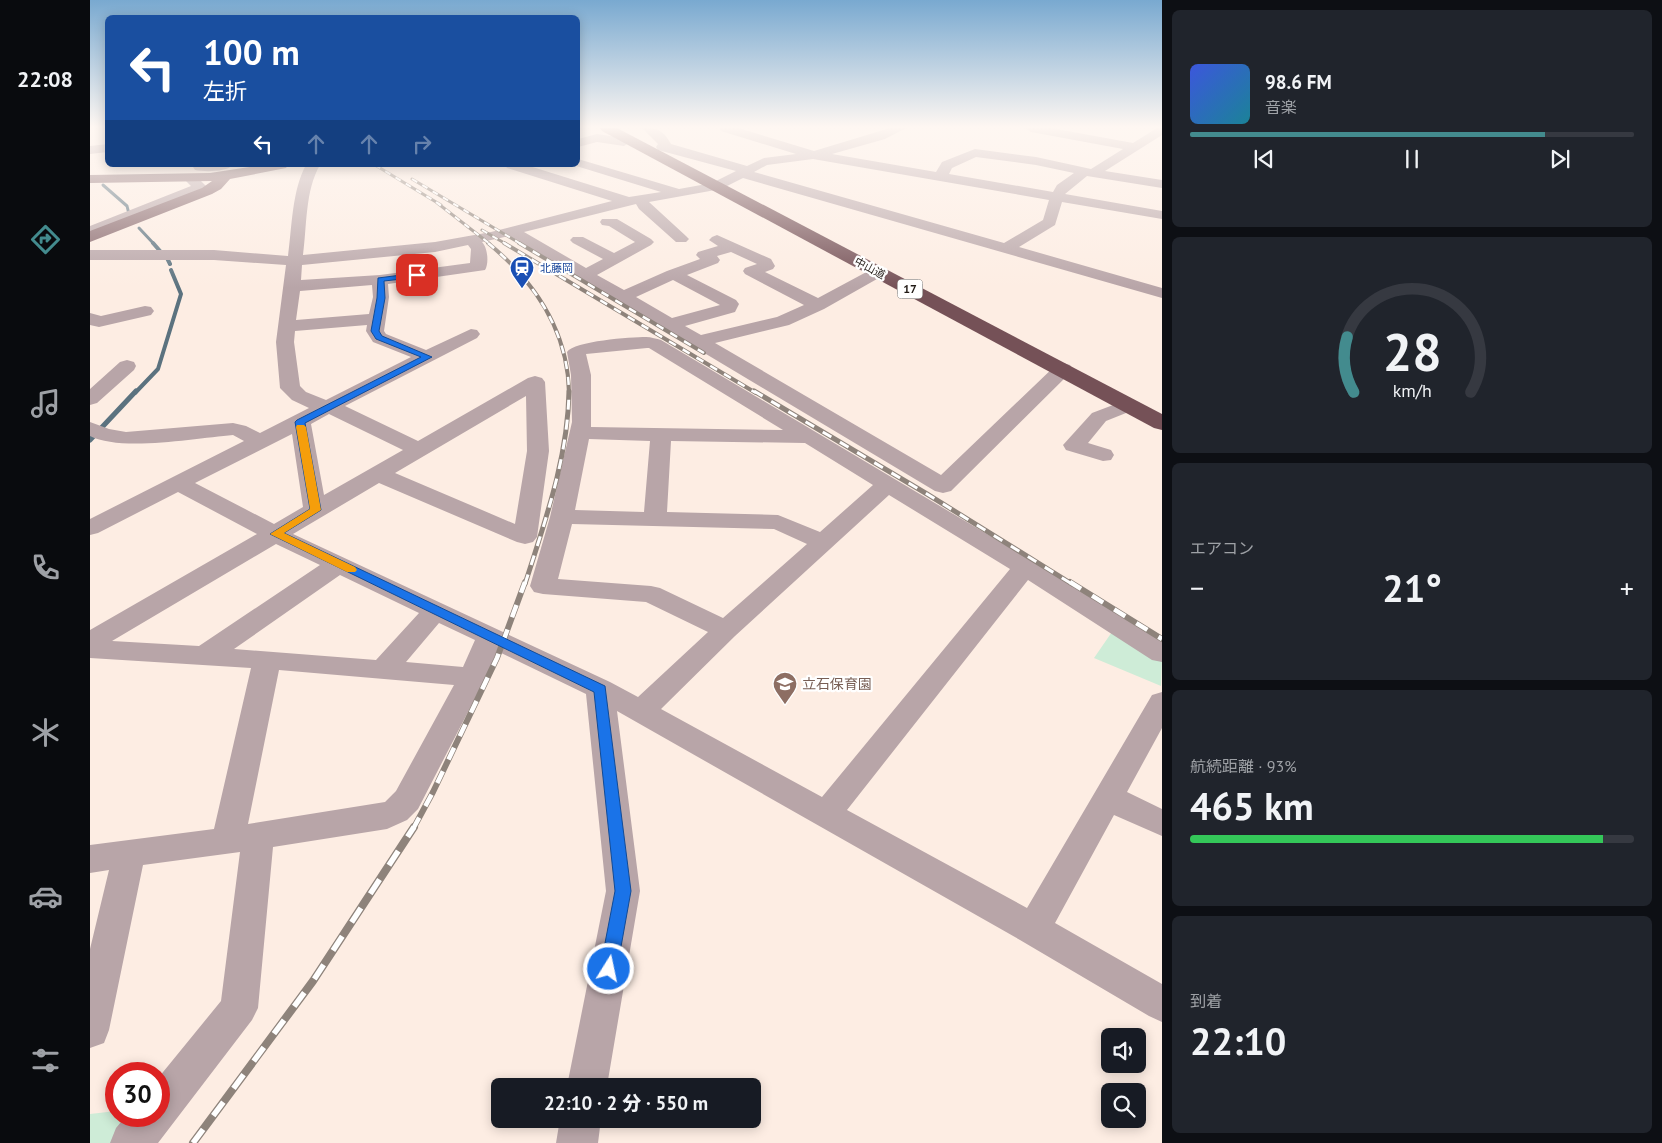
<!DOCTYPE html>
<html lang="ja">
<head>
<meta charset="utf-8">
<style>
  body { margin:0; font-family:"PT Sans","Noto Sans JP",sans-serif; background:#20242c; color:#f1f3f6; height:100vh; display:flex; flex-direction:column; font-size:19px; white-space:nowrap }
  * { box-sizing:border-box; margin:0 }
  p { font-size:16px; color:#9ea1a6 }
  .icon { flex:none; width:28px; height:28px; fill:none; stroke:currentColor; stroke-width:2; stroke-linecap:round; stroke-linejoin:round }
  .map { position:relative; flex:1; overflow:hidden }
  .side { display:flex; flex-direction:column; gap:10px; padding:10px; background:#0d0f14; width:500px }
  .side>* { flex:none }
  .guide { position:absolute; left:15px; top:15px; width:475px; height:152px; border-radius:8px; box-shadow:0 2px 12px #0003; background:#1a4fa0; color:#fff; overflow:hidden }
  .controls { position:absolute; left:1011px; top:1028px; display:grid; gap:10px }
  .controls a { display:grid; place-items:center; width:45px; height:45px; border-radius:8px; background:#171b24; box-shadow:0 2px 12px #0003; font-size:25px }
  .speed { position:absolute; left:15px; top:1062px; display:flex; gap:10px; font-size:25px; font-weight:700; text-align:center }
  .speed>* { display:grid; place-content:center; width:65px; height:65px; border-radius:50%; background:#171b24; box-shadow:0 2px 12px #0003; line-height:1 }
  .speed .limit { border:8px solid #d22; background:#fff; color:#111 }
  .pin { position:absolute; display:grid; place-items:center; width:42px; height:42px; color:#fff; margin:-21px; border-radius:10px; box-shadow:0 2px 8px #0006 }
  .me { position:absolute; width:55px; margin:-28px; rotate:10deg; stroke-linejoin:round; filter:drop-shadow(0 0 4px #0008) }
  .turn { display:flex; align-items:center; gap:18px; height:105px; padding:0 15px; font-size:22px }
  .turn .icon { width:65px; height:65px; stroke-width:2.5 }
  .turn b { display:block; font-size:35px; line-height:42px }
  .lanes { display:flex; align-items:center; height:48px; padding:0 15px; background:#0003; justify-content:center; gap:25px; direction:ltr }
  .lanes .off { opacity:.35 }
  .big { font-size:38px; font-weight:800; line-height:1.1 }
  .side .widget { flex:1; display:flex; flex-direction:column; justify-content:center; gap:8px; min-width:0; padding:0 18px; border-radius:8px; background:#20242c }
  .side .dial { align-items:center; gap:0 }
  .dial svg { height:130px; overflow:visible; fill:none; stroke:#363941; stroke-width:7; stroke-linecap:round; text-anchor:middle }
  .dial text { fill:#f1f3f6; stroke:none }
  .song { display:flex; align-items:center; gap:15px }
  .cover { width:60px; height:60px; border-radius:8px; background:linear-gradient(135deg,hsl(230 70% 55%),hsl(190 70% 35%)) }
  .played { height:5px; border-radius:2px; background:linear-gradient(90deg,#438b8e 80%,#363941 80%) }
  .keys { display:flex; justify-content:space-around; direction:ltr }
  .heat { display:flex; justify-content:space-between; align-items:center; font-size:28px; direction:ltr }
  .charge { height:8px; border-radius:4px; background:linear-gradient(90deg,#34c759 93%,#363941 0) }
  .trip { position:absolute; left:401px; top:1078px; width:270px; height:50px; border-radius:8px; background:#171b24; box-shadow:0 2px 12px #0003; font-weight:800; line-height:50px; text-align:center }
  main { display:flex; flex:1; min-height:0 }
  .tab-bar { display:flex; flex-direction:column; width:90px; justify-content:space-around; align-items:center; background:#090b0e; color:#9ea1a6 }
  .tab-bar .icon { width:35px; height:35px }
  .tab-bar .selected { color:#438b8e }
  .tab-bar b { font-size:22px; color:#f1f3f6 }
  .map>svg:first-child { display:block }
  .green { fill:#ceecd7 }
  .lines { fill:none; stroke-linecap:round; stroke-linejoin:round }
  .stream-far2 { stroke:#5b727f; stroke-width:3 }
  .stream-far1 { stroke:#5b727f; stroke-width:4 }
  .stream { stroke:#5b727f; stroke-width:5 }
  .minor { fill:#b8a5a8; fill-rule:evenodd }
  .major { fill:#87676c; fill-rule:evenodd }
  .highway { fill:#755157; fill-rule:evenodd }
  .rail-far4-casing { stroke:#8e837b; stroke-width:3 }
  .rail-far3-casing { stroke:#8e837b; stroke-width:4 }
  .rail-far2-casing { stroke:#8e837b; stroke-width:5 }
  .rail-far1-casing { stroke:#8e837b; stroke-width:6 }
  .rail-casing { stroke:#8e837b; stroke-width:8 }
  .rail-far4 { stroke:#fff; stroke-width:2; stroke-dasharray:6; stroke-linecap:butt }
  .rail-far3 { stroke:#fff; stroke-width:2.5; stroke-dasharray:8; stroke-linecap:butt }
  .rail-far2 { stroke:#fff; stroke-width:3; stroke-dasharray:10; stroke-linecap:butt }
  .rail-far1 { stroke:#fff; stroke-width:4.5; stroke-dasharray:13; stroke-linecap:butt }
  .rail { stroke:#fff; stroke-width:5.5; stroke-dasharray:17; stroke-linecap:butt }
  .route { fill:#1a73e8; stroke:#114b97 }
  .slow { fill:#f59e0b }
  .labels { text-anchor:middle; stroke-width:4.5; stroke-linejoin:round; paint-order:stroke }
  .far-transit-label { font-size:11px; fill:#164399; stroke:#fff; text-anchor:start }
  .far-street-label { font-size:11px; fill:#211a15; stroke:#fff }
  .shield { fill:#fff; stroke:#645f5b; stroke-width:1 }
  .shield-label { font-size:12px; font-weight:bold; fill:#211a15 }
  .education-label { font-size:14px; fill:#785e54; stroke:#fff; text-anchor:start }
</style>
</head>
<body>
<main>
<nav class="tab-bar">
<b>22:08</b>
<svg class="icon selected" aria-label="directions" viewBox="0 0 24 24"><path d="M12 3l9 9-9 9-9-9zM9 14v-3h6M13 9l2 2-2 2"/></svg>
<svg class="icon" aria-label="music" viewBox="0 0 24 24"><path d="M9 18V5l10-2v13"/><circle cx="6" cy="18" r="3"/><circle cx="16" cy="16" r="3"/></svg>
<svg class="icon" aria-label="phone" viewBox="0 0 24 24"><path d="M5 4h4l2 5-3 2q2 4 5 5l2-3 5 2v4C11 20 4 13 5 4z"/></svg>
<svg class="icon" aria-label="climate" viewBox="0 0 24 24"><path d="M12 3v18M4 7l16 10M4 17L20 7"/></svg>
<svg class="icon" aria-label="car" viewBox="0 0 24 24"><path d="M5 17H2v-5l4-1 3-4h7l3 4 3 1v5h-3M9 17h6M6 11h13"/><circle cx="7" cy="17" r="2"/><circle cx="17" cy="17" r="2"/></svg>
<svg class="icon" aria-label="filters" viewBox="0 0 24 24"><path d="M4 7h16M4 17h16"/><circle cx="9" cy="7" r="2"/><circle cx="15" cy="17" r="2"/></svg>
</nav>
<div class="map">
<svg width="1072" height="1143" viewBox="0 0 1072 1143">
  <rect width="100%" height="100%" fill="#fdede3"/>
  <path class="green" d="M1024,629L1072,660L1071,686L1004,658Z
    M26,1111V1116H54L33,1143H0V1114Z"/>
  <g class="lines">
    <path class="stream-far2" d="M13,185L37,206L39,214
      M49,228L64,244"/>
    <path class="stream-far1" d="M63,243L70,251
      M77,258L80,264
      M45,393L68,369L91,294L81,270"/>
    <path class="stream" d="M0,440L46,391"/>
    <path class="minor" d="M552,128C568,128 573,130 581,144L657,166L674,158L706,154L631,131L629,128H648L724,151L800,128H816L795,139L742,154L846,172L852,162L885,149L946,157L1001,169L1033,149L941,132L935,128H961L1043,143L1067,128H1072V135L1015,171L1072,180V188L997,176L975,194L1072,211V219L972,202L965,225L929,247L1072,288V298L653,178L631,189L559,202L596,236L599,239L596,242H586L549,209L546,204L434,232L496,268L513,259L483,243L480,240L483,237H493L524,253L545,242L519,226L512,225L510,222L512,219H527L561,239L564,242L561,245L507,275L534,290L577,271L610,259L606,255L608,252L628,246L619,240L622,237L627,235L681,259L685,266L683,269L675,272L728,298L782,269H794L796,272L794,275L734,309L699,325L625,343L851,475L966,365L973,363L980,365L983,369L980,373L861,491L853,493L845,491L419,236L392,242C398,248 399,264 395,270L298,284L299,297L294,331L296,334L336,350L381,329L387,330L390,334L387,338L255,406L328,441L438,378L445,376L452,378L455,382L459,451L447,537L443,542L435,544L427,542L289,483L203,534L520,682L548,697L618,632L556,602L453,594L444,592L440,586L460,517L482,422L481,375L477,352C484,341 541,337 556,337C561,337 567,339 571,340L944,562L1072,641V662L1062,660L938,580L757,810L937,908L1062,695L1072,692V728L1037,792L1072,809V836L1024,815L965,923L1072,984V1022L1059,1016L930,940L527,711L550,891L517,1086H477L516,891L496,694L407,651L396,677L328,809L317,820L297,829L183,847L168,1008L162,1020L68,1143H20L26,1128L36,1116H69V1077L131,1001L150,852L53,865L19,1030L14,1043L0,1048V949L19,870L0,873V845L124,829L161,668L0,658V630L167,534L88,492L8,533L0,535V519L154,441L143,435C107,438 31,452 0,436V422L19,429L36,432L143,423L156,426L170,433L219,408L202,400L190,388L186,342L196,265L124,260H0V250H124L198,256C202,227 202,190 216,165H230C215,190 217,227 213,255L345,242L401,232L522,201L417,168L415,165H436L539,197L571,192L483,165H488V159L589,189L622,183L646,171L568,150L566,147L568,144ZM886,157L946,165L984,173L967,185L963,192L859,174L862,168ZM723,159L959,200L953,220L914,243L664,172L677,165ZM378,245L381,249L380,263L290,275L211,280L212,265L345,252ZM641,252L667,264L655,268L653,271L655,274L714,305L687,317L611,335L595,326L645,312L649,304L646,300L597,275L628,263L630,260L627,256ZM583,280L630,305L582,318L546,297ZM282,285L283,297L279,314L206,320L210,291ZM277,325L276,331L283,342L321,357L236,400L216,392L210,386L204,342L205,331ZM557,348H559L693,430L501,427V375L496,354ZM436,396L437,451L425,524L305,473ZM239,414L313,450L234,495L221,424ZM202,434L213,507L184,524L105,483ZM499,439L560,441L554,512L485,510ZM581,441L715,443L783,485L730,532L688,515L577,512ZM799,495L920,569L732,797L571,709L645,636ZM482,524L684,529L717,544L633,618L570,588L561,586L468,579ZM186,544L230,565L109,646L22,641ZM250,575L329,613L286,660L144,649ZM349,623L385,640L373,667L316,662ZM189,670L364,685L306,791L295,802L158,824Z
      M507,134L534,138L540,142L534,146L507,142L488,147V139Z
      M18,144V152L0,154V146Z
      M105,165H143C136,172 115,172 105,170L103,167Z
      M103,177L108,178L117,187L115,190L87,203L0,235V226L101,186L96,181Z
      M55,306L61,307L64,311L61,315L9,327L0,325V313L11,316Z
      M37,360L44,362L46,366L44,370L7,403L0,405V389L30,362Z
      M1039,399L1046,401L1049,405L1046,409L1016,421L998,443L1021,450L1024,455L1021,460L1013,461L976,450L973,445L1002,413Z
      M470,1119H511L508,1143H466Z"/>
    <path class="major" d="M173,165H198L196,168L140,179L131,189L122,194L0,242V231L112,188L122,181L0,183V175L120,173Z"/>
    <path class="highway" d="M510,128H527L1072,414V430L1064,428L512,131Z"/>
    <defs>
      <path id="rail-far4" d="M285,165L351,205
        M322,179L431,244
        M346,202L400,244
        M392,230L416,244"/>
      <path id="rail-far3" d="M398,243C444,281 478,331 479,393
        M414,243L666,393
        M429,243L614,353"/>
      <path id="rail-far2" d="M664,391L837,494L982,584
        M435,584C455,521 478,458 479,391"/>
      <path id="rail-far1" d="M980,582L1072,639
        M323,829L343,792L407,658L435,582"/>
      <path id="rail" d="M103,1143L223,981L324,827"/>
    </defs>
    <use href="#rail-far4" class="rail-far4-casing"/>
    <use href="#rail-far3" class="rail-far3-casing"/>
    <use href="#rail-far2" class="rail-far2-casing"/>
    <use href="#rail-far1" class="rail-far1-casing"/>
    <use href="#rail" class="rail-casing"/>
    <use href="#rail-far4" class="rail-far4"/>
    <use href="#rail-far3" class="rail-far3"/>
    <use href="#rail-far2" class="rail-far2"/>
    <use href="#rail-far1" class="rail-far1"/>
    <use href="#rail" class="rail"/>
  </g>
  <linearGradient id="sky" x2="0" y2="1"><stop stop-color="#79a9d0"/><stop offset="0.44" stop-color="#fef7f2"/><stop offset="1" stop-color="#fef7f2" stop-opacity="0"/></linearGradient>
  <rect width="1072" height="288" fill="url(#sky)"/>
  <path class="route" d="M327,273L331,275L330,277L294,281L295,298L289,331L292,336L342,357L215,423L231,510L194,533L515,686L541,891L527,969L525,975L519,977L513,975L510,969L525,891L504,692L180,534L220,509L205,422L207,420L331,357L286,339L281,331L287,298L288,278Z"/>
  <path class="slow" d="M207,425H214L216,427L231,510L194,533L265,567L267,570L265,572H257L180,534L220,509L206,427Z"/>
  <defs>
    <symbol id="station-pin" viewBox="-11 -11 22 30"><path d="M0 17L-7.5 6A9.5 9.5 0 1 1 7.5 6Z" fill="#1a4fb4" stroke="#fff"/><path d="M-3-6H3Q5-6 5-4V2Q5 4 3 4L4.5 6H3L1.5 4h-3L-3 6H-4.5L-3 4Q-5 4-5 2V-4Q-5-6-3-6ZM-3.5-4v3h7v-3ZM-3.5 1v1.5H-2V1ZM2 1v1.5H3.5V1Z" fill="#fff"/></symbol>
    <symbol id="school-pin" viewBox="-11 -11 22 30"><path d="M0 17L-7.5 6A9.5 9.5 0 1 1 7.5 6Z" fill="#8d6e63" stroke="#fff"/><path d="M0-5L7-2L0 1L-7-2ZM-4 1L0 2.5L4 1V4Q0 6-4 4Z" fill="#fff"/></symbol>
  </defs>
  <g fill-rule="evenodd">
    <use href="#station-pin" x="418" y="254" width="28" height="38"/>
    <use href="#school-pin" x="681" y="670" width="28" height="38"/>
  </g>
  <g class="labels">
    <g class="far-transit-label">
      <text x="450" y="272">北藤岡</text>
    </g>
    <g class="far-street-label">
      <text transform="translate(780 268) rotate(28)" y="4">中山道</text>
    </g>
    <rect class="shield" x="807.5" y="279.5" width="25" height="19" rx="4"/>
    <g class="shield-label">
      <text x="820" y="293">17</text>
    </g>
    <g class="education-label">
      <text x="712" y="689">立石保育園</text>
    </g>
  </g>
</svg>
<div class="controls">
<a><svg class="icon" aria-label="sound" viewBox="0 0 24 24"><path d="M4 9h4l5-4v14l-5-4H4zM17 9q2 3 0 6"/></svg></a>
<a><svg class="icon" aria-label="search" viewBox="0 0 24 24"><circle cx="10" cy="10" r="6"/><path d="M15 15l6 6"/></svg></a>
</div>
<div class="speed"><div class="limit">30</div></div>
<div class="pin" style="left:327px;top:275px;background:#d93025"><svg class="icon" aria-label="arrive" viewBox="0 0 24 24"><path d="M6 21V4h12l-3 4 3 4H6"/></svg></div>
<svg class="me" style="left:519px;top:969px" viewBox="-20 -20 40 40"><circle r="17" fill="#1a73e8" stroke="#fff" stroke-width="3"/><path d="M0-11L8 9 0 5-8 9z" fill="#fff"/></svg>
<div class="trip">22:10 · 2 分 · 550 m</div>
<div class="guide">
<div class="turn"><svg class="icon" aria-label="left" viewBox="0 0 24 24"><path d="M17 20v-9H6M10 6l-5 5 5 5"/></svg><div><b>100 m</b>左折</div></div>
<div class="lanes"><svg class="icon" aria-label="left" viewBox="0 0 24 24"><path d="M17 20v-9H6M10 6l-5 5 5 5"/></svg><svg class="icon off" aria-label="ahead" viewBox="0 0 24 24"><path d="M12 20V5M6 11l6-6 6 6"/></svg><svg class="icon off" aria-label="ahead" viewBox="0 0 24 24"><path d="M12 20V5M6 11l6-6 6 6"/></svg><svg class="icon off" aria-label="right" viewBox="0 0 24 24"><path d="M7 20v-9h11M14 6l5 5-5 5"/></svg></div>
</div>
</div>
<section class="side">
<div class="widget">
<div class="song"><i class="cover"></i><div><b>98.6 FM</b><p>音楽</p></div></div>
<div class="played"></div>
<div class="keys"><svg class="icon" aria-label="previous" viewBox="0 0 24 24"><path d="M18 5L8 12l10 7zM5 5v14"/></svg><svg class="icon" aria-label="pause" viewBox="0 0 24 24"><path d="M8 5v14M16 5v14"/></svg><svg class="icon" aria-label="next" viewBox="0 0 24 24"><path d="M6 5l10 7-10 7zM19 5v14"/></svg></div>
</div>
<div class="widget dial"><svg viewBox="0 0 100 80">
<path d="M14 69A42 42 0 1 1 86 69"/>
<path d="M14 69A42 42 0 0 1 10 35" stroke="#438b8e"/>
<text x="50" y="56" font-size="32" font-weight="700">28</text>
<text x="50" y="72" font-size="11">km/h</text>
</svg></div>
<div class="widget"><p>エアコン</p>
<div class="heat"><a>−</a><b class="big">21°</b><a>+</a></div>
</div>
<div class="widget"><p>航続距離 · 93%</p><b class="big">465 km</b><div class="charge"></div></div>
<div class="widget"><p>到着</p><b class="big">22:10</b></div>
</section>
</main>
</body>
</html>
